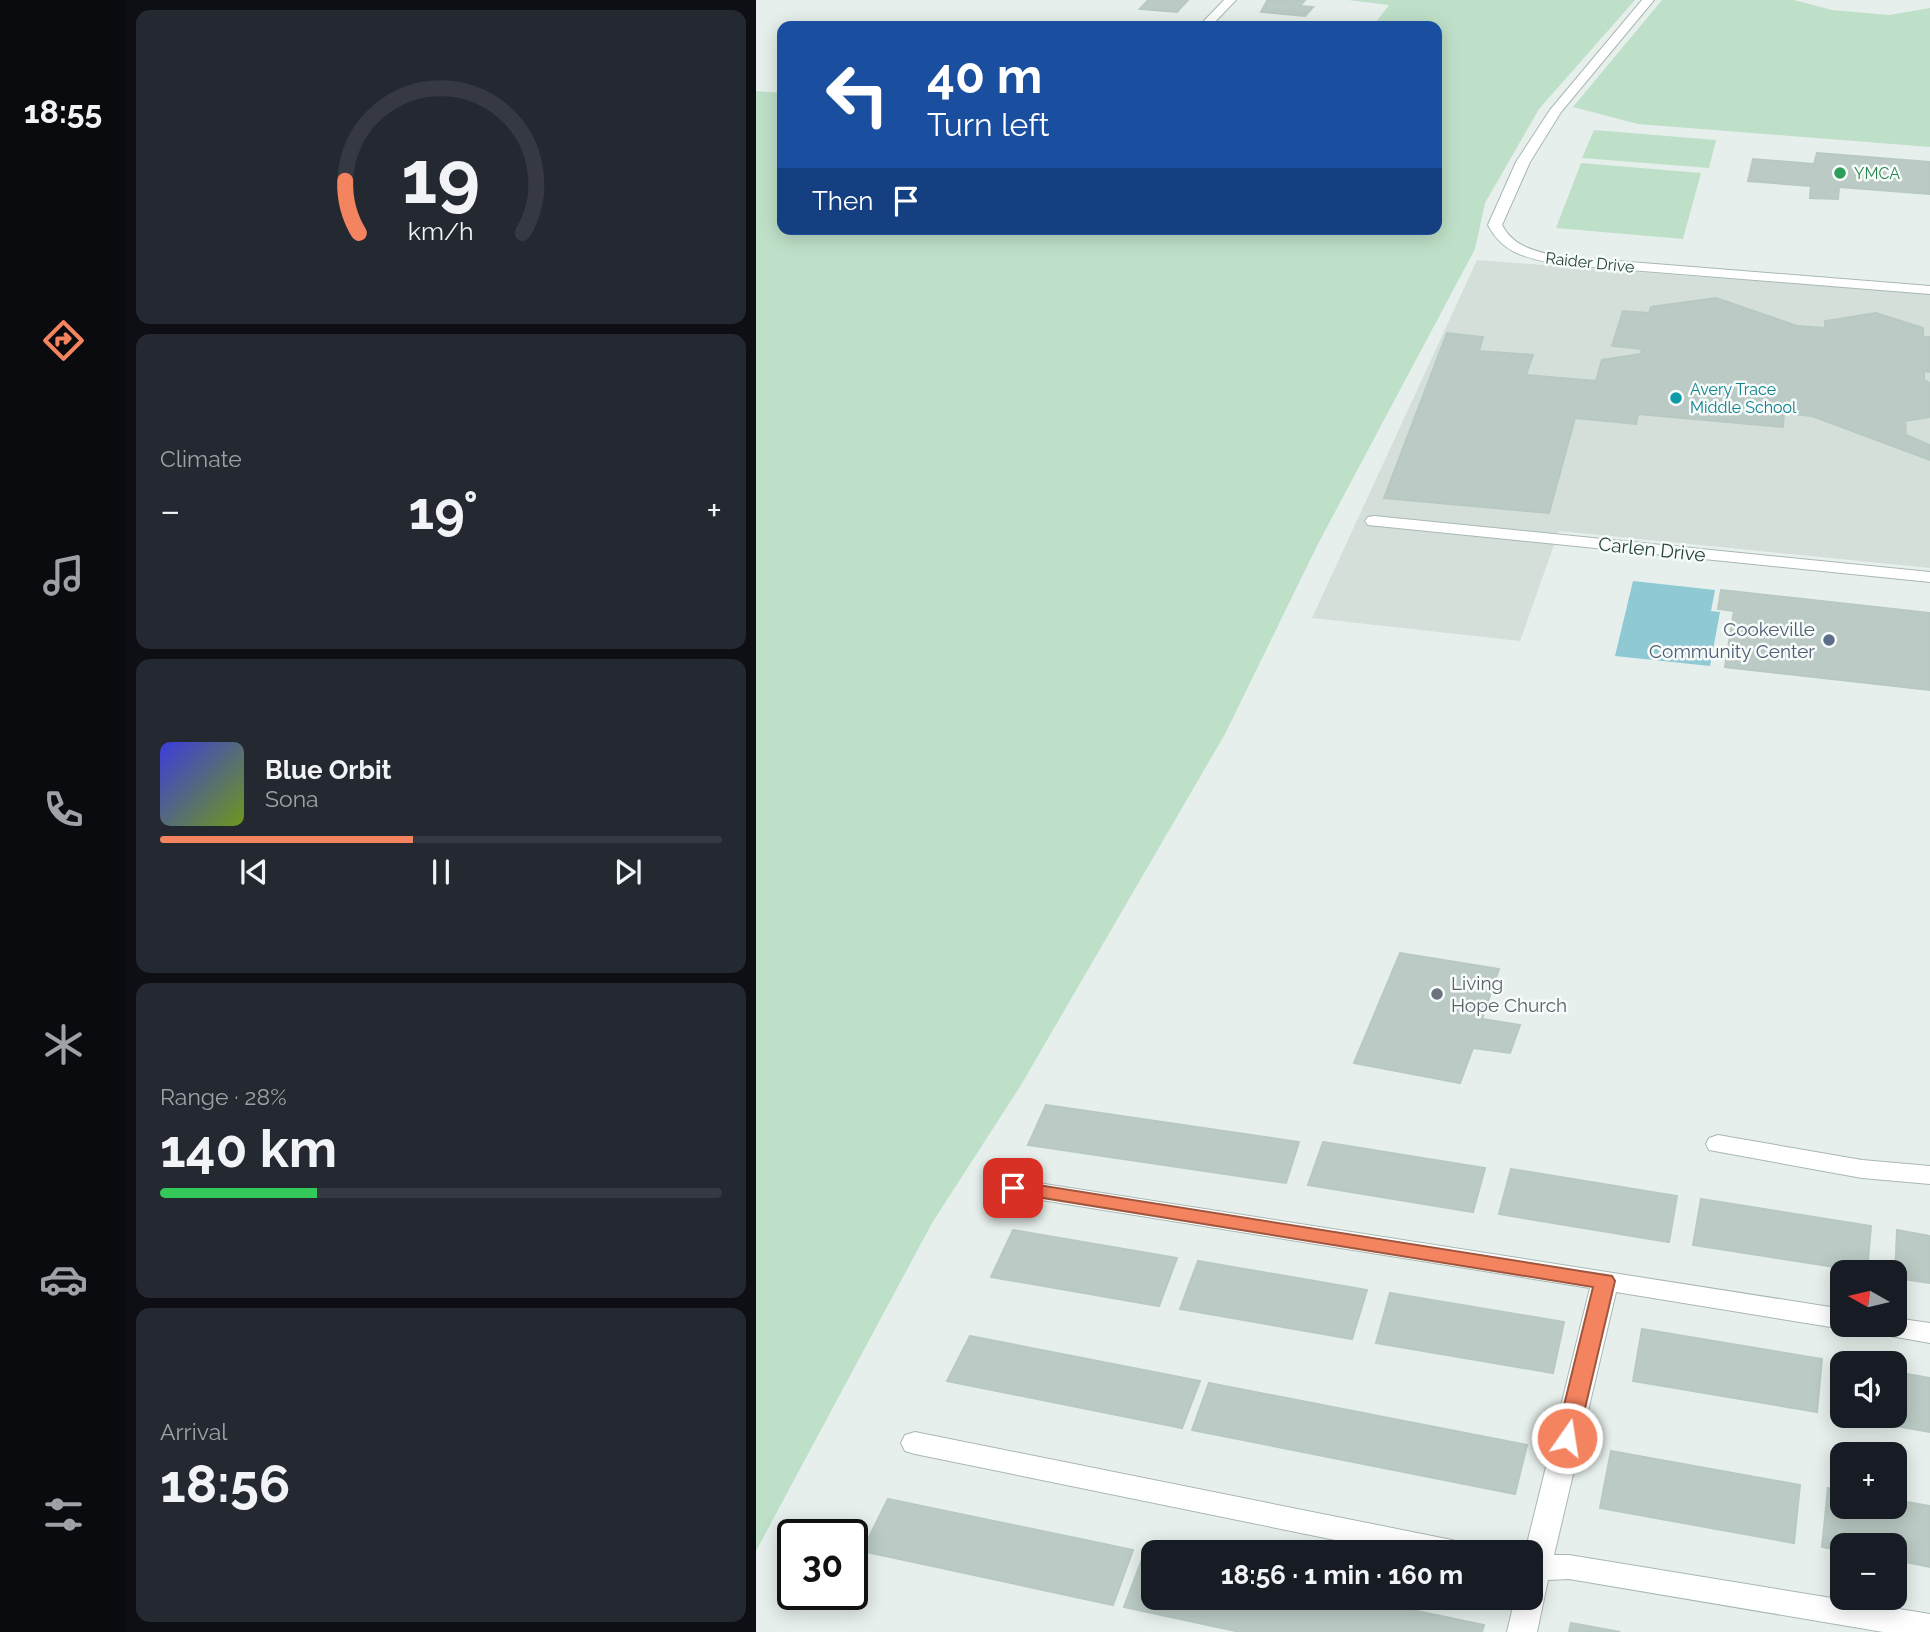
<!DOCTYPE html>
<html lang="en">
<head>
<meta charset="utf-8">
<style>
  body { margin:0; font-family:Raleway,sans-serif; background:#242831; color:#f1f3f6; height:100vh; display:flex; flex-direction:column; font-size:26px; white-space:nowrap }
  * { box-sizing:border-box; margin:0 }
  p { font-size:23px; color:#9ea1a6 }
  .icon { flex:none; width:38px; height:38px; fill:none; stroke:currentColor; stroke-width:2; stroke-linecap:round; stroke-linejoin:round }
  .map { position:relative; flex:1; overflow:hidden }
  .sheet { display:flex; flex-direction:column; gap:10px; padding:10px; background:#0d0f14; width:630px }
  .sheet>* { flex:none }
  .banner { position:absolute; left:21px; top:21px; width:665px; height:214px; border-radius:14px; box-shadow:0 4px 18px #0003; background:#1a4fa0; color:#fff; overflow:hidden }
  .needle { width:46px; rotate:278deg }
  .fabs { position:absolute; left:1074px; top:1260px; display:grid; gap:14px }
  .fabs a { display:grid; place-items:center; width:77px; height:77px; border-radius:14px; background:#171b24; box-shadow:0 4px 18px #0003; font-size:35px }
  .speed { position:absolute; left:21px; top:1519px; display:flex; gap:14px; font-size:35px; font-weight:700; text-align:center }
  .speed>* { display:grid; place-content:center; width:91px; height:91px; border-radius:50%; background:#171b24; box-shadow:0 4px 18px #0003; line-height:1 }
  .speed .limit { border:4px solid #111; border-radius:10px; background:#fff; color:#111 }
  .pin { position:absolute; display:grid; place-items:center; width:60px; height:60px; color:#fff; margin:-30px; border-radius:14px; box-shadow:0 4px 10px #0006 }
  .me { position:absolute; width:77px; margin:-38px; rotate:13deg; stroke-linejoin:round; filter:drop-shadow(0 0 5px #0008) }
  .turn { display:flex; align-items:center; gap:24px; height:147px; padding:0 35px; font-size:32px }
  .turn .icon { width:91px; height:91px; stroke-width:2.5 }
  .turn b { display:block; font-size:49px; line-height:60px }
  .then { display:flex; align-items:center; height:66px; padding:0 35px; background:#0003; gap:14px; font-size:26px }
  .big { font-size:52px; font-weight:700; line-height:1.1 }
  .sheet .widget { flex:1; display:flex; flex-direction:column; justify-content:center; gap:10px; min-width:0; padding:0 24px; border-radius:14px; background:#242831 }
  .sheet .dial { align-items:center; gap:0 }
  .dial svg { height:182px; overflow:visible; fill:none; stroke:#363941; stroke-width:7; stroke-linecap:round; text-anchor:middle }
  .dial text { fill:#f1f3f6; stroke:none }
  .song { display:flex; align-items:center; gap:21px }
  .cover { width:84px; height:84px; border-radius:10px; background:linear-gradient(135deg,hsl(240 70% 55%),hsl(80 70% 35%)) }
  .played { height:7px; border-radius:4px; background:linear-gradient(90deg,#f4845f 45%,#363941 45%) }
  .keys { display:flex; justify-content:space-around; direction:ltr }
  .heat { display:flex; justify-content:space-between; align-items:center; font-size:38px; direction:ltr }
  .charge { height:10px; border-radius:5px; background:linear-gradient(90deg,#34c759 28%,#363941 0) }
  .trip { position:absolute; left:385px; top:1540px; width:402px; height:70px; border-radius:14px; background:#171b24; box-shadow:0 4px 18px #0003; font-weight:700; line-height:70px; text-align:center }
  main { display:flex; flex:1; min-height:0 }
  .tabs { display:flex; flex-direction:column; width:126px; justify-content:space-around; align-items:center; background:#090b0e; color:#9ea1a6 }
  .tabs .icon { width:49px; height:49px }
  .tabs .active { color:#f4845f }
  .tabs b { font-size:32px; color:#f1f3f6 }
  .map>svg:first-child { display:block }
  .built { fill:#d4dfda }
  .green { fill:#bfe0c8 }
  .water { fill:#8ec9d4 }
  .building { fill:#bbcac4; stroke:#b8c9c2; stroke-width:2 }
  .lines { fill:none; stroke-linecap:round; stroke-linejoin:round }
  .minor-casing { stroke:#a8b8b2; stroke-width:2 }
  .minor { fill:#fff; fill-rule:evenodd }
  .route { fill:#f4845f; stroke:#9f563e; stroke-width:2 }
  .leisure-dot { fill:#2e9e5b; stroke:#f7fbf9; stroke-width:2.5 }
  .culture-dot { fill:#0f9aa8; stroke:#f7fbf9; stroke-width:2.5 }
  .service-dot { fill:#5c6f8a; stroke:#f7fbf9; stroke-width:2.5 }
  .worship-dot { fill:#6b7280; stroke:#f7fbf9; stroke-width:2.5 }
  .labels { text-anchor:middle; stroke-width:5; stroke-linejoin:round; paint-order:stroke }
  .far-leisure-label { font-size:16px; fill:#27864d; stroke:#f7fbf9; text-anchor:start }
  .far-street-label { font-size:16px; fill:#24423a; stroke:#f7fbf9 }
  .far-culture-label { font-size:16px; fill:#0d838f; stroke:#f7fbf9; text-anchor:start }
  .street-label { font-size:19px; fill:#24423a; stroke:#f7fbf9 }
  .service-label { font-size:19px; fill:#4e5e75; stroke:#f7fbf9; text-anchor:end }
  .worship-label { font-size:19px; fill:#5b616d; stroke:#f7fbf9; text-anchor:start }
</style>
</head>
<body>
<main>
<nav class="tabs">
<b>18:55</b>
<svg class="icon active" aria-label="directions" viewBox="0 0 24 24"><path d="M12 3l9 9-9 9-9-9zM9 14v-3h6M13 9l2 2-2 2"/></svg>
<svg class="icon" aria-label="music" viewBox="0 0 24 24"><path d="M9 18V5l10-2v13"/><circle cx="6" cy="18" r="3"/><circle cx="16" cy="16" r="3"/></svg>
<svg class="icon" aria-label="phone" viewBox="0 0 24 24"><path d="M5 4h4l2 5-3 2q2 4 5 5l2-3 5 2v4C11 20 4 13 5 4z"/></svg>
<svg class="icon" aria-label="climate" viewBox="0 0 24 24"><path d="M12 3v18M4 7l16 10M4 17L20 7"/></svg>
<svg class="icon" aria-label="car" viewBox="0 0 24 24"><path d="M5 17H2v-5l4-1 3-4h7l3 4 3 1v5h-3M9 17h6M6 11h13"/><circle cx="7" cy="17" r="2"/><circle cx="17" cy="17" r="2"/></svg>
<svg class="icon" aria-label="filters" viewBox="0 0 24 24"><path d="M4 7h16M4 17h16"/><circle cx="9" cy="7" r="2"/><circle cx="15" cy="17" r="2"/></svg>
</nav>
<section class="sheet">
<div class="widget dial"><svg viewBox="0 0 100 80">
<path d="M14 69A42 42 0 1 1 86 69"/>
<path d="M14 69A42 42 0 0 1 8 46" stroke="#f4845f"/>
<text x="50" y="56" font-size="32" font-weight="700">19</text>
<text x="50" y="72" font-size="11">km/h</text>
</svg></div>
<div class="widget"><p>Climate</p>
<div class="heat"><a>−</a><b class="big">19°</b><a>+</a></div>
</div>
<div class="widget">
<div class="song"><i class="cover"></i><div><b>Blue Orbit</b><p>Sona</p></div></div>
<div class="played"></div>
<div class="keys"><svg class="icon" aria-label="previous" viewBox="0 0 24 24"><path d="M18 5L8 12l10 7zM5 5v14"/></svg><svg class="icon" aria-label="pause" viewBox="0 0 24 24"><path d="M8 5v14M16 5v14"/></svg><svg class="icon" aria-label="next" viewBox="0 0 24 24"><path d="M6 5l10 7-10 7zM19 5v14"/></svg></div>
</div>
<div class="widget"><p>Range · 28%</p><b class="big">140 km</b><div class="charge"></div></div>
<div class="widget"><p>Arrival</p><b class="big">18:56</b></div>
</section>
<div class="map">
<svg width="1174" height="1632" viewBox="0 0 1174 1632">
  <rect width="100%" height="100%" fill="#e6efeb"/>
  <path class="built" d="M721,260L1174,294V568L803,531L764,641L556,618Z"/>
  <path class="green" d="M592,0H879L783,109L729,203L719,249L562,544L469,734L265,1085L176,1223L0,1551V91L26,93V229H681V26H617L633,5Z
    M906,0H1038L1076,10L1133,15L1174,8V147L882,124L817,107Z
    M838,130L960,140L953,168L826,158Z
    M825,163L945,173L927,239L800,228Z"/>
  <path class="water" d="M877,581L959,590L955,611L964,612L954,666L859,656Z"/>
  <path class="building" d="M392,0H432L421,12L384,9Z
    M549,0L544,6L557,7L549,16L505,12L511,1Z
    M1061,153L1174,162V194L1083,187L1082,199L1054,198L1055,186L992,181L997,159L1058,164Z
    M960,298L1041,326L1069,328V321L1120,313L1167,328V337H1174V372L1168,371V380L1174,383V417L1149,421L1150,435L1174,445V460L1056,416L1028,413L1027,427L882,414L880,424L819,418L793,513L628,498L691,333L727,337L723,351L777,355L770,375L840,381L846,360L885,354L886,349L856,346L867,311L893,313L895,307Z
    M965,590L1174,613V690L969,667L978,611L962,609Z
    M644,953L743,969L726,1019L764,1025L754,1053L717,1048L704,1083L598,1063Z
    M290,1105L543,1142L530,1183L272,1145Z
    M567,1142L729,1168L717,1212L552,1185Z
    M755,1169L921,1196L913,1242L743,1214Z
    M945,1199L1115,1226L1111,1272L937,1245Z
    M257,1230L421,1258L403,1306L235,1277Z
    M1141,1230L1174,1236V1283L1139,1278Z
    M442,1261L611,1290L596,1339L424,1309Z
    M634,1293L808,1322L797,1373L620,1343Z
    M886,1329L1066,1359L1061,1412L877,1381Z
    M214,1336L444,1381L426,1428L191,1381Z
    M1139,1372L1174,1378V1432L1088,1417L1139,1416Z
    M453,1383L771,1445L759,1494L436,1430Z
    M855,1451L1044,1485L1038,1543L844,1508Z
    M1072,1488L1087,1491V1507H1139V1500L1174,1506V1567L1139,1560V1545H1087V1551L1066,1547Z
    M132,1499L377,1550L357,1605L106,1551Z
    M388,1554L397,1556V1598H599L728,1625L726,1632H484L368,1607Z
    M815,1623L864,1632H813Z"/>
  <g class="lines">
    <defs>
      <path id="minor" d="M468,0H480L455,26H443Z
        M886,0H898L805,112L774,162L746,225C758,247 777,250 799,256L1174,286V294L799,264C770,257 747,254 732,225L760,162L794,110Z
        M618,516L1174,572V582L612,525L609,521L612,517Z
        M962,1135L1106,1160L1174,1166V1184L1106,1178L953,1150L950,1144L953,1138Z
        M257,1179L1087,1309V1325H1097L1087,1329L860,1292L798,1555H813L1174,1614V1632H1127L813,1579L792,1580L781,1632H751L759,1598H775V1552H769L834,1288L248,1194L244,1188L248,1182Z
        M1139,1318L1174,1323V1343L1112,1332L1108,1325H1139Z
        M159,1432L696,1540L706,1543L711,1552H638L159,1454L149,1451L145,1443L149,1435Z"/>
    </defs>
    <use href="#minor" class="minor-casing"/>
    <use href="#minor" class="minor"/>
  </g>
  <path class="route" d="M257,1181L856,1276L859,1281L822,1438L818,1444L811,1447L803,1444L800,1438L837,1287L250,1192L247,1188L250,1183Z"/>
  <circle class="leisure-dot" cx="1084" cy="173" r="7"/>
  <circle class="culture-dot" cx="920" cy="398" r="7"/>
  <circle class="service-dot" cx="1073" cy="640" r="7"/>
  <circle class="worship-dot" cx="681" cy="994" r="7"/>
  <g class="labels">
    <g class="far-leisure-label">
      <text x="1098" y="179">YMCA</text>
    </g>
    <g class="far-street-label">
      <text transform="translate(834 262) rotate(6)" y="6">Raider Drive</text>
    </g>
    <g class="far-culture-label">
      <text x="934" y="395">Avery Trace<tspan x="934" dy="18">Middle School</tspan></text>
    </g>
    <g class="street-label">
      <text transform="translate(896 549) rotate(6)" y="7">Carlen Drive</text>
    </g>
    <g class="service-label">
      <text x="1059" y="636">Cookeville<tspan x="1059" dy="22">Community Center</tspan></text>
    </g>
    <g class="worship-label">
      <text x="695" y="990">Living<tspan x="695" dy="22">Hope Church</tspan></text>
    </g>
  </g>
</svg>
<div class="fabs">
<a><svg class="needle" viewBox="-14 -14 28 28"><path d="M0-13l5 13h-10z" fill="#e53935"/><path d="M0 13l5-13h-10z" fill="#9ea1a6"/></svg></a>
<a><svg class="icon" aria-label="sound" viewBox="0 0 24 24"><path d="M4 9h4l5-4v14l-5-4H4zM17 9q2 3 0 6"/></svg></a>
<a>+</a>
<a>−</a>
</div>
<div class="speed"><div class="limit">30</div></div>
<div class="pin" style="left:257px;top:1188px;background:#d93025"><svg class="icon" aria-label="arrive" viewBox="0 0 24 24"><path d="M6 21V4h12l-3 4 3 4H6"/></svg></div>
<svg class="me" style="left:811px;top:1438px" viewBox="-20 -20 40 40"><circle r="17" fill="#f4845f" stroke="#fff" stroke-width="3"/><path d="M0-11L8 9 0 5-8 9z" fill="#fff"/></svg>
<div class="trip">18:56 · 1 min · 160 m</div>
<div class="banner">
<div class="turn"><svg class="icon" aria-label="left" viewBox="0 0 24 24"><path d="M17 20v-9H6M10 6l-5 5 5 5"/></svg><div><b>40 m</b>Turn left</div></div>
<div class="then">Then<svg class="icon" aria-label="arrive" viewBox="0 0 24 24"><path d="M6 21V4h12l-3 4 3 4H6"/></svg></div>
</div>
</div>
</main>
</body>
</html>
